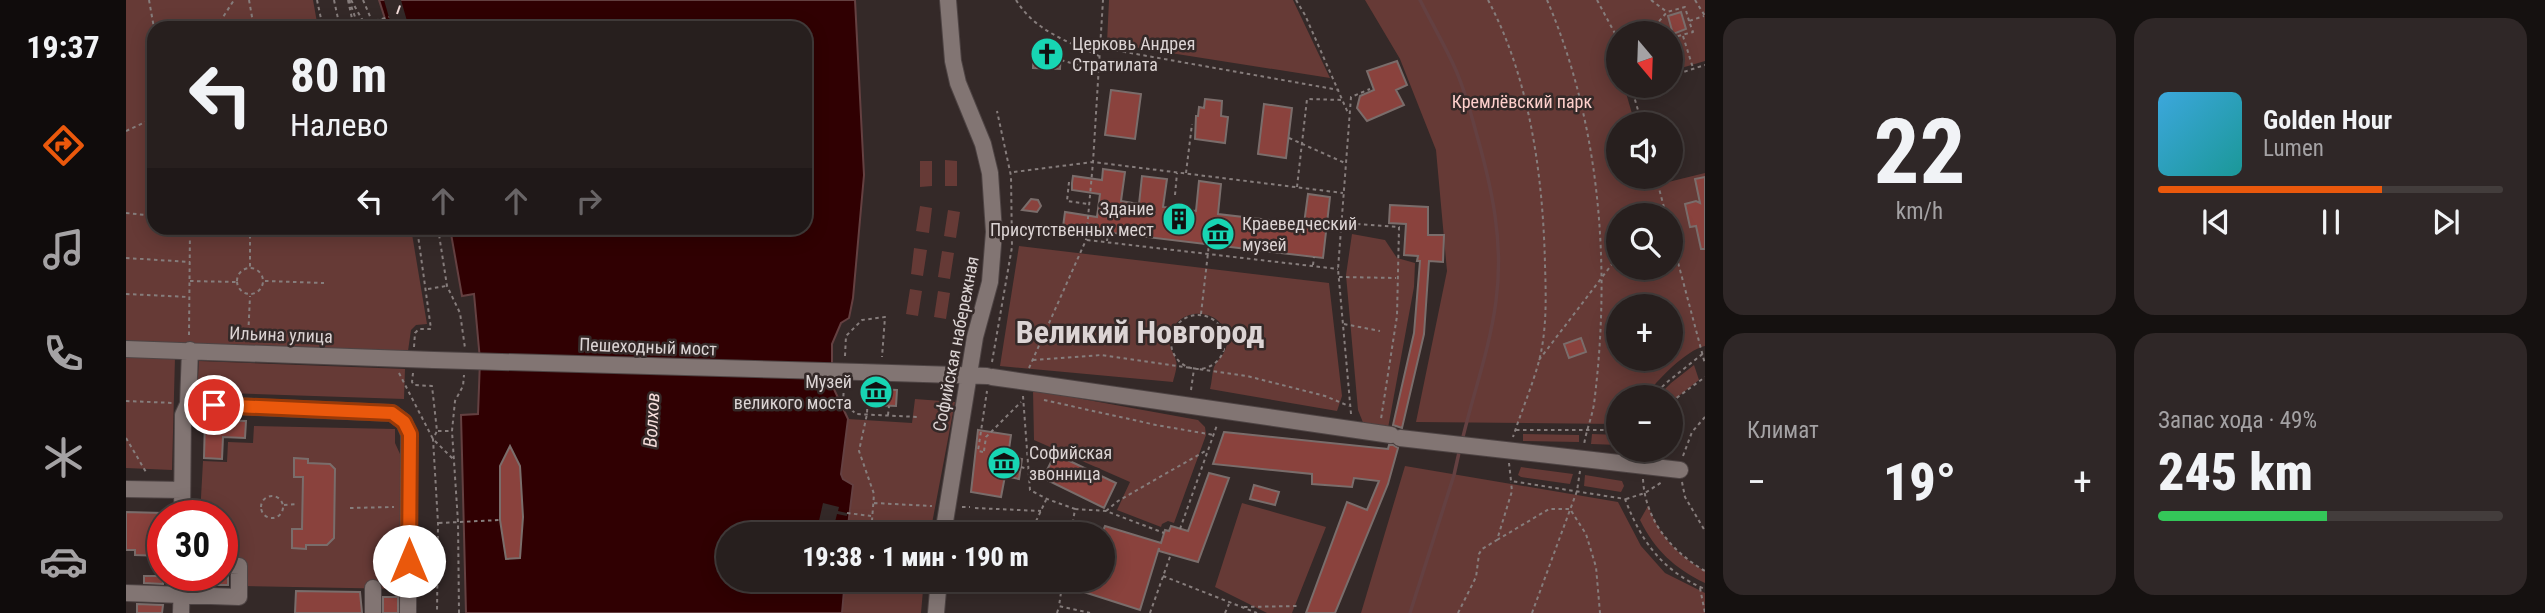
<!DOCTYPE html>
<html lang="ru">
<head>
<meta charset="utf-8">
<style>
  body { margin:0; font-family:"Roboto Condensed",sans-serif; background:#2f2727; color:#f1f3f6; height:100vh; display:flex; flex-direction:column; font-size:26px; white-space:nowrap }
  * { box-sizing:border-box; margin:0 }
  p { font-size:23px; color:#a4a2a4 }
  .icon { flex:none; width:38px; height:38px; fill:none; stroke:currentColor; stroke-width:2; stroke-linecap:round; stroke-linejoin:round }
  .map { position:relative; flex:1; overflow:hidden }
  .details { display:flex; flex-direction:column; gap:18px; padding:18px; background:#151110; width:840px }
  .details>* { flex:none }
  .top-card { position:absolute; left:21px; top:21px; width:665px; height:214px; border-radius:21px; box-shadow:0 4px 18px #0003,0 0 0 2px #433d3c; background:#271f1e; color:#f1f3f6; overflow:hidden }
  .needle { width:46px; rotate:161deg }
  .controls { position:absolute; left:1480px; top:21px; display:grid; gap:14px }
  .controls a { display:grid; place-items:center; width:77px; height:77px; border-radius:50%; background:#271f1e; box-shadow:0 4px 18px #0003,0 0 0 2px #433d3c; font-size:35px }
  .speed { position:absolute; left:21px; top:500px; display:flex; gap:14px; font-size:35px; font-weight:700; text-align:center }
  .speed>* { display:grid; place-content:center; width:91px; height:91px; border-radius:50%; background:#271f1e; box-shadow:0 4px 18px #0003,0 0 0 2px #433d3c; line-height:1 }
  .speed .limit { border:10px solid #d22; background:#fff; color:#111 }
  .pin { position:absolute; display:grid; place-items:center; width:60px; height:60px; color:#fff; margin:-30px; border:4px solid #fff; border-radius:50%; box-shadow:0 2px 7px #0007 }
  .me { position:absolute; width:77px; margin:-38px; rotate:0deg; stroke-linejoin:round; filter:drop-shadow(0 0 5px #0008) }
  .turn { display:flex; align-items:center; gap:24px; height:147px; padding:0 28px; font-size:32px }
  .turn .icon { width:91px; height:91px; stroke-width:2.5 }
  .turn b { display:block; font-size:49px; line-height:60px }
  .lanes { display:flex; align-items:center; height:66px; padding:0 28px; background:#0003; justify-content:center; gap:35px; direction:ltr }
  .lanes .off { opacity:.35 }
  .big { font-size:52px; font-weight:800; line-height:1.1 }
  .details .tile { flex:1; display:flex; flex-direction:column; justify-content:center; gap:10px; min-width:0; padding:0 24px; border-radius:21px; background:#2f2727 }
  .details .dial { align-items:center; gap:0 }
  .dial b { font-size:91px; line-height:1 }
  .song { display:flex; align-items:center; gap:21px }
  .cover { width:84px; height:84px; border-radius:10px; background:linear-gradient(135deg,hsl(200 70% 55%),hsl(180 70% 35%)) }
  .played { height:7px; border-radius:4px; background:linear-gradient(90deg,#ea580c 65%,#433d3c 65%) }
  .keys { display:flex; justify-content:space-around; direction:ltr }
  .heat { display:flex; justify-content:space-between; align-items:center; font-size:38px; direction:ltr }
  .charge { height:10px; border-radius:5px; background:linear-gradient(90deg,#34c759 49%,#433d3c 0) }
  .details .tiles { flex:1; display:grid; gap:18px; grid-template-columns:repeat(2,1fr) }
  .trip { position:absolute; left:590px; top:522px; width:399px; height:70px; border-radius:35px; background:#271f1e; box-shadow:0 4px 18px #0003,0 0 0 2px #433d3c; font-weight:800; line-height:70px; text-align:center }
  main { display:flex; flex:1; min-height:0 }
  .dock { display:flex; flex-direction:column; width:126px; justify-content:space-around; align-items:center; background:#100c0c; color:#a4a2a4 }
  .dock .icon { width:49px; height:49px }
  .dock .selected { color:#ea580c }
  .dock b { font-size:32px; color:#f1f3f6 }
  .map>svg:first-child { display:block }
  .green { fill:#663a36; fill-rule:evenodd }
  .water { fill:#300002; stroke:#644041; stroke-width:2 }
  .pier { fill:#342928 }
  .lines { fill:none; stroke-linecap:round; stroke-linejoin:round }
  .stream { stroke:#644041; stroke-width:3.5 }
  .ferry { stroke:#f5dddb; stroke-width:2; stroke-dasharray:9 7; stroke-linecap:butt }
  .building { fill:#8a423d; stroke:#7a6d6b; stroke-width:2 }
  .minor-casing { stroke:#4e4444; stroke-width:18 }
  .path { stroke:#867d7c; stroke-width:2; stroke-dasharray:3.5 3.5; stroke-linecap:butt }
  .minor { stroke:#827573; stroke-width:16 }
  .minor-bridge-casing { stroke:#4e4444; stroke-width:18; stroke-linecap:butt }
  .minor-bridge { stroke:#827573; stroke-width:16 }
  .route-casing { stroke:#983908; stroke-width:18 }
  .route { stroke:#ea580c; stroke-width:12 }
  .labels { text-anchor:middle; stroke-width:5; stroke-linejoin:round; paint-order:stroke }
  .poi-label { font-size:18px; fill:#dcd4d4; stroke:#342928; text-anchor:start }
  .park-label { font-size:18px; fill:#fed0cc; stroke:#342928 }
  .street-label { font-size:18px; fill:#dcd4d4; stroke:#342928 }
  .water-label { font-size:19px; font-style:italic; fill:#f5dddb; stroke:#342928 }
  .town-label { font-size:32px; font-weight:bold; fill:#dcd4d4; stroke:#342928 }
</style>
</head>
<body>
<main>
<nav class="dock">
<b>19:37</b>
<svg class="icon selected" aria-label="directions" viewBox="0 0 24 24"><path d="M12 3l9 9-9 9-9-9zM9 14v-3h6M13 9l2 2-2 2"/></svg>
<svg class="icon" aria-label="music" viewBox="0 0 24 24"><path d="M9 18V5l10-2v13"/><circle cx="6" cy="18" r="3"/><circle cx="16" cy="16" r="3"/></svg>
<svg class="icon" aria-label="phone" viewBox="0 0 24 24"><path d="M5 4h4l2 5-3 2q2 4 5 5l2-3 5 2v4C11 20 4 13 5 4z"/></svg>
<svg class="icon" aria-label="climate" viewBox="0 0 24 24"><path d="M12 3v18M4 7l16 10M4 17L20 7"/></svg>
<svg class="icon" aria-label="car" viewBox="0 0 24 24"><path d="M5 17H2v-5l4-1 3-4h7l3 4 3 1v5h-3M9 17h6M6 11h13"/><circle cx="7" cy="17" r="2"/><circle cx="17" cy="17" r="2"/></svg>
</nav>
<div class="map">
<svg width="1579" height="613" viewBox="0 0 1579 613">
  <rect width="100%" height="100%" fill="#342928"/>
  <path class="green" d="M0,0H187L192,28H28V228H285L301,324L290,325L285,330L282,351L0,341Z
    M983,0H1167L1204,78L981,43Z
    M1239,0H1579V61L1545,71V33H1493V86H1498L1509,124H1493V177H1523L1526,186L1579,173V346C1560,350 1530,381 1519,397H1493V424L1290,422L1321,271L1310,150L1274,59ZM1493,215H1545V268H1493ZM1493,306H1545V359H1493Z
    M819,160L831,161V186H819Z
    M794,161H806V186L794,187Z
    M794,206L806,208L803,233L790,231Z
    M822,210L834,212L830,238L818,236Z
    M1226,234L1259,240L1271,258L1289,263L1288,287L1262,428L1238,425L1232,410L1220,275Z
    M893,246L1203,283L1216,396L1211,411L1084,389C1086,382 1086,373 1088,367C1093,357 1102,353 1101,339C1098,307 1051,305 1044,336C1041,347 1048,351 1050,361C1052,366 1048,377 1047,382L874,366Z
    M788,248L801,250L797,276L785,274Z
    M816,251L828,253L824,279L812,277Z
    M784,289L796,291L792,316L780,314Z
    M812,291L824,293L820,319L808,317Z
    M0,355L49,357L46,470L0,468Z
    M73,361L279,369L278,399L71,392Z
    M1568,365L1573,380L1545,402V397H1531L1545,383Z
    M907,390L1072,420L1079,427L1080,435L1048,523L1042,521L1036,524L1035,527L991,510L1004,482L908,440Z
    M789,399L829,402L804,534H721L727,485L717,479L715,474L722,419L786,423Z
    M128,426L269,429V443L274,454L276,589L117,586L96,561V516H74L77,461L101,462L102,442L127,443Z
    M1397,434L1453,435V442L1397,441Z
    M1466,434L1493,435V445L1465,444Z
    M1279,466L1492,502L1515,546L1539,573L1579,593V613H1235Z
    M1395,467L1447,474L1444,484L1395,477L1392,475Z
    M1459,475L1496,481L1498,486L1495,492L1458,486Z
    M1116,503L1200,527L1166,613H1141L1089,587Z
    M1522,506C1534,536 1551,555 1579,571V583C1548,568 1529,550 1514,520Z
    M719,579H798L795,613H716Z"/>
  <path class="water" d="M253,0H729L738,175L727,298L723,318L715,323L706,344V385L722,419L715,474L717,479L727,485L721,534H602V579H719L716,613H340L335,415L352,414L354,360L348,294L336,296L324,228H679V28H262Z"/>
  <path class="pier" d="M258,0H275L283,28H266Z
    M697,503L713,507L712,511L721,513V516L711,514L706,534H690Z"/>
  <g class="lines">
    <path class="stream" d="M1294,0C1305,22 1318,44 1328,66C1338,87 1344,110 1350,132C1366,188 1378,242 1370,301C1364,348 1347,394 1336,441
      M1284,613L1328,475L1334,448"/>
    <path class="ferry" d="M271,14L276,0"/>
  </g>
  <path class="building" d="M1555,12L1560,29L1547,34L1542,16Z
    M908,48L935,49L934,69L907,68Z
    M1271,61L1281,85L1270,90L1278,105L1241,121L1231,108L1234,96L1248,90L1241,71Z
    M985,90L1015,94L1009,139L979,135Z
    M1079,99L1096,101L1095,116L1102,117L1099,143L1069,139L1070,116H1072L1073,107L1078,108Z
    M1138,104L1166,108L1160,158L1132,154Z
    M977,169L999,172L995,201L1013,204L1016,176L1041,179L1037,207L1070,211L1073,181L1095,184L1092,214L1178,224L1182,194L1204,197L1197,258L937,227L939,212L971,217L974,194L946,190V183L947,176L976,180Z
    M1579,177V249H1575L1570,226L1564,227L1559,204L1570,201L1574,203L1569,179Z
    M905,199L912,200L915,206L911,212L896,210Z
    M1264,205L1302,207V235H1318L1317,262L1303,261L1298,334L1276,428L1267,425L1288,333L1294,261H1291L1292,256L1278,255L1280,224L1263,223Z
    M1455,338L1460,352L1443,358L1438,344Z
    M747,389L771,390L770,406L746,405Z
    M79,420L120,421L119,438L97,437L96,459L78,458Z
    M852,430L885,435L882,456L896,459L893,479L879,476L875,497L845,492Z
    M1098,432L1262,449L1263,445H1267L1272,448L1262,484L1209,613H1180L1221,502L1241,510L1253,481L1228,478L1226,487L1186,484V474L1087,464Z
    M384,446L394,466L397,517L394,558L380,559L374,520V466Z
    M929,454L990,483L978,508L917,478Z
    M168,458L182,459V463L204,464L209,469L208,538L201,545H180V549L166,548V529H176L177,477H168Z
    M1083,473L1103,478L1072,562L1033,551V548L1014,610L958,592L962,579H976V533L979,526L1035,543L1039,530L1043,531L1045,526L1062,531Z
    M1128,485L1153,492L1149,505L1124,499Z
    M0,512L37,513V556L9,555V550H0Z
    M18,576H37V584L18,583Z
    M72,576H102V585H72Z
    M861,579H909L907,592L860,584Z
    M170,591L234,592L236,613H169Z
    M257,597H272V613H257Z
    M11,604L37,605L36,613H11Z"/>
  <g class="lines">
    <defs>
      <path id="minor" d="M0,349L308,360
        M734,372L861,376
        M866,377L1265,435
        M62,404L266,413L278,422L283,434L282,613
        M1274,438L1554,470
        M0,489L56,490
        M56,516L57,415L62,404L64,350
        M817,534L849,337L864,282L868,232L864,173L857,144L832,83L827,61L822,0
        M0,593L113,597V566L96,565
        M55,613L56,576
        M247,613V588
        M810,613L813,579"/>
    </defs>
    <use href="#minor" class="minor-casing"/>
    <path class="path" d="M23,0L28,28
      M123,0L128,28
      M191,0L197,28
      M208,0L214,28
      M222,0L228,28
      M223,0L233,28
      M225,0L241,28
      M237,0L249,28
      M890,0C909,31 941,41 973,56
      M1170,0L1179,15L1222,113
      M1362,0C1404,79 1417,176 1419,265C1420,296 1421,330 1413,361C1406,387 1395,412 1387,437
      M1421,0C1475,126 1485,269 1468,404C1466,417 1460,431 1458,445
      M1471,0L1493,41
      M1525,0L1541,12
      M1569,0L1579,16
      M90,28L108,0
      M222,28L263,17
      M1524,32L1541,12L1559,7L1563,21
      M1557,36L1567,68
      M1545,38L1567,32L1563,21L1578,16
      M976,48L1213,90
      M935,60L972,71
      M1545,76L1579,65
      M1505,86L1516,124
      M1506,89L1515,86
      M0,131L28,118
      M1163,138L1219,163
      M888,172L967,162L1217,193
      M1060,173L1066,124
      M1530,177L1540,215
      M943,182L941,201L962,204
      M1171,187L1181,99L1217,100
      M1049,195L1051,173
      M0,213L28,216
      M1531,215L1537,209
      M1217,223L1273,227L1271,316L1255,419
      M124,228V267
      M312,228L321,286L334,313L339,348
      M294,235L297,228
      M1545,236L1579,364
      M961,240L1212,269
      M981,241L982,232
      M0,258L64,262
      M1187,265L1188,257
      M111 281a13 13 0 1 1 26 0a13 13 0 1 1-26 0Z
      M1213,277L1270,278
      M64,281L110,282
      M139,281L198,283
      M302,289L320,286
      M0,294L62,297
      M1075,314L1083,244
      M1045 342a27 27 0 1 1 54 0a27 27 0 1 1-54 0Z
      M1218,324L1254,331
      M63,335L64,228
      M122,339L124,296
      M288,347L289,333L293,329H305L291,228
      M719,356L720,336L736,320L759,317L756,357
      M907,360L975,355L1121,376L1199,396L1223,406
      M1413,360L1493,255
      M866,362L886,247L885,176L871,111
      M903,368L960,240L967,162L977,0
      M273,373L307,439L327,459
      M287,373L286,382L288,385L306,386L311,431L307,439L312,523L311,613
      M718,386L717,402L730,414L793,417
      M742,388L741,414L733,451L748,494L745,534
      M1065,390L1068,369
      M897,396L904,490L921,499L949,509L945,534
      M1526,397L1540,383L1579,352
      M918,400L1030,425L1088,435
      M0,401L48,403
      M1545,402L1579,377
      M1225,414L1212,269L1225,97L1244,89
      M762,415L763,406
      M1390,430H1493
      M312,431H324
      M0,438L20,472
      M1534,450L1538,455
      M858,451L860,437L895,402
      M857,452L852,451L861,391
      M1557,456L1566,432L1579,417
      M1383,463L1385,481L1499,499C1515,541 1536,571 1579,589
      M895,467L902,469
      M1517,479C1519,520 1545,551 1579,571
      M1556,482L1559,497L1579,531
      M135 507a11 11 0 1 1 22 0a11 11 0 1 1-22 0Z
      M1500,499L1519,493L1536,482
      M748,503L806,506
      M158,505L172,504
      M836,507H844
      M224,508L268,507
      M849,508L915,511
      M949,509L980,511L1038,533
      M980,511L992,501L1081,450
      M721,513L745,516
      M313,523L374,520
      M1054,529L1091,425
      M904,534L920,500
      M1371,540L1423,509H1444L1460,534L1470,567L1474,613
      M1037,576L1131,613
      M937,579L933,606L964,613
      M1574,588L1579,613
      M1118,607L1173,606
      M333,613L332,522L326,431L329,401L337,386L338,375
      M931,613L933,607
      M1024,613L1045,554
      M1099,613L1103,604
      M1332,613L1350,577L1353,554L1356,549L1371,540L1386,491L1385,482
      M1406,613L1451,491L1454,471"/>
    <use href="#minor" class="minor"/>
    <defs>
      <path id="minor-bridge" d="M308,360L734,372"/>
    </defs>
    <use href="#minor-bridge" class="minor-bridge-casing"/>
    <use href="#minor-bridge" class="minor-bridge"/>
  </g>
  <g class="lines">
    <defs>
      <path id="route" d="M88,405L266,413L278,422L284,434L283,561"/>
    </defs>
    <use href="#route" class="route-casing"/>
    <use href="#route" class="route"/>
  </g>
  <defs>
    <symbol id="church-disc" viewBox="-11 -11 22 22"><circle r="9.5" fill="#17d5b3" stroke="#342928"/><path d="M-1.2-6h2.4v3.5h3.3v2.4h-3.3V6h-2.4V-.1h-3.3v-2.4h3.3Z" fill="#111"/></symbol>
    <symbol id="building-disc" viewBox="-11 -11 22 22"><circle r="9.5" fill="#17d5b3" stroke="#342928"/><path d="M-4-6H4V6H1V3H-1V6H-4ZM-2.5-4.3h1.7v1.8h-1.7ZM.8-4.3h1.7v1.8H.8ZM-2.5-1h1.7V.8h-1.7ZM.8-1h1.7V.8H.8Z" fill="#111"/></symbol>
    <symbol id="museum-disc" viewBox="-11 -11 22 22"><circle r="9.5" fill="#17d5b3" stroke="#342928"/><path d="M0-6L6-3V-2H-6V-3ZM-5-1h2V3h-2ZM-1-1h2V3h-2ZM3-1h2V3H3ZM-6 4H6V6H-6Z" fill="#111"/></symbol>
  </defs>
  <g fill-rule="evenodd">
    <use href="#church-disc" x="902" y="35" width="38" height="38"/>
    <use href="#building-disc" x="1034" y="200" width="38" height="38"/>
    <use href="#museum-disc" x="1073" y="215" width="38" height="38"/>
    <use href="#museum-disc" x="731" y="373" width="38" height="38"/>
    <use href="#museum-disc" x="859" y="444" width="38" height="38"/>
  </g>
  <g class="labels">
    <g class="poi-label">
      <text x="946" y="50">Церковь Андрея<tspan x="946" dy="21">Стратилата</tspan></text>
      <text x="1028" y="215" text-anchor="end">Здание<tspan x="1028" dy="21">Присутственных мест</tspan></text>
      <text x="1116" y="230">Краеведческий<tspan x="1116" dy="21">музей</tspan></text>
      <text x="726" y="388" text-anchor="end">Музей<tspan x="726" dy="21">великого моста</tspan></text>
      <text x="903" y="459">Софийская<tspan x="903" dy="21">звонница</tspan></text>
    </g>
    <g class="park-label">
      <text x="1396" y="108">Кремлёвский парк</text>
    </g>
    <g class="street-label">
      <text transform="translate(155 335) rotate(2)" y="6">Ильина улица</text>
      <text transform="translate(830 344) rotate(-79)" y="6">Софийская набережная</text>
      <text transform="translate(522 347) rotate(2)" y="6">Пешеходный мост</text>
    </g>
    <g class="water-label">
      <text transform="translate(525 420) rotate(-87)" y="7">Волхов</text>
    </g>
    <g class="town-label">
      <text x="1014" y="343">Великий Новгород</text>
    </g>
  </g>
</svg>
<div class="controls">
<a><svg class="needle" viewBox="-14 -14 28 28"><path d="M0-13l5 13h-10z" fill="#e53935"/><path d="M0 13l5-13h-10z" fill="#a4a2a4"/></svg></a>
<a><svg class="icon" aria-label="sound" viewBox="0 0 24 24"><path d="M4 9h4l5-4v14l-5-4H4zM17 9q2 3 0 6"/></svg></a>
<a><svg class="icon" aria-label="search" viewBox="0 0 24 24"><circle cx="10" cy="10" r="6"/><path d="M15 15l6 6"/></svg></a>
<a>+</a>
<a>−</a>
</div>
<div class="speed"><div class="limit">30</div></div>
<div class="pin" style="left:88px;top:405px;background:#d93025"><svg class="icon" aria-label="arrive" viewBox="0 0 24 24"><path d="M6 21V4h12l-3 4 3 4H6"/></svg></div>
<svg class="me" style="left:283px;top:561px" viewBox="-20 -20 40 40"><circle r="19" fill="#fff"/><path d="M0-13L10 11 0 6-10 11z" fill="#ea580c"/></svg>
<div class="trip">19:38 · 1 мин · 190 m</div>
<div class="top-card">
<div class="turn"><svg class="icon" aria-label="left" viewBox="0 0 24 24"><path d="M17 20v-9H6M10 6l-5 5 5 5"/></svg><div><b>80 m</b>Налево</div></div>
<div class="lanes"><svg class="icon" aria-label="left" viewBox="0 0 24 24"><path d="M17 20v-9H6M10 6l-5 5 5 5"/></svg><svg class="icon off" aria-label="ahead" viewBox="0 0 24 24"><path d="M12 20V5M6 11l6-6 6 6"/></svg><svg class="icon off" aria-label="ahead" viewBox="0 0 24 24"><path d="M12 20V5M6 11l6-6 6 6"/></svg><svg class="icon off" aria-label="right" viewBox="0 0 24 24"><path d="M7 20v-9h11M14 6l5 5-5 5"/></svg></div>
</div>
</div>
<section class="details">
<div class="tiles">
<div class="tile dial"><b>22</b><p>km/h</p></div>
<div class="tile">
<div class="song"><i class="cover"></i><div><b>Golden Hour</b><p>Lumen</p></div></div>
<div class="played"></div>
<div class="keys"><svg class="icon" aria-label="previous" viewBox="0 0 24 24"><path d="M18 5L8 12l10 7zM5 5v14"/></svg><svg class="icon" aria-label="pause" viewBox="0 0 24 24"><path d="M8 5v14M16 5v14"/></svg><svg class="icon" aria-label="next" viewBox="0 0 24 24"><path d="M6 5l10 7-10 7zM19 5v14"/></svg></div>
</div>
<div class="tile"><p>Климат</p>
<div class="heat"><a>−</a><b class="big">19°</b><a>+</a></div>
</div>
<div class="tile"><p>Запас хода · 49%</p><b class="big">245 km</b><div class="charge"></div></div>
</div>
</section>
</main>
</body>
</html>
